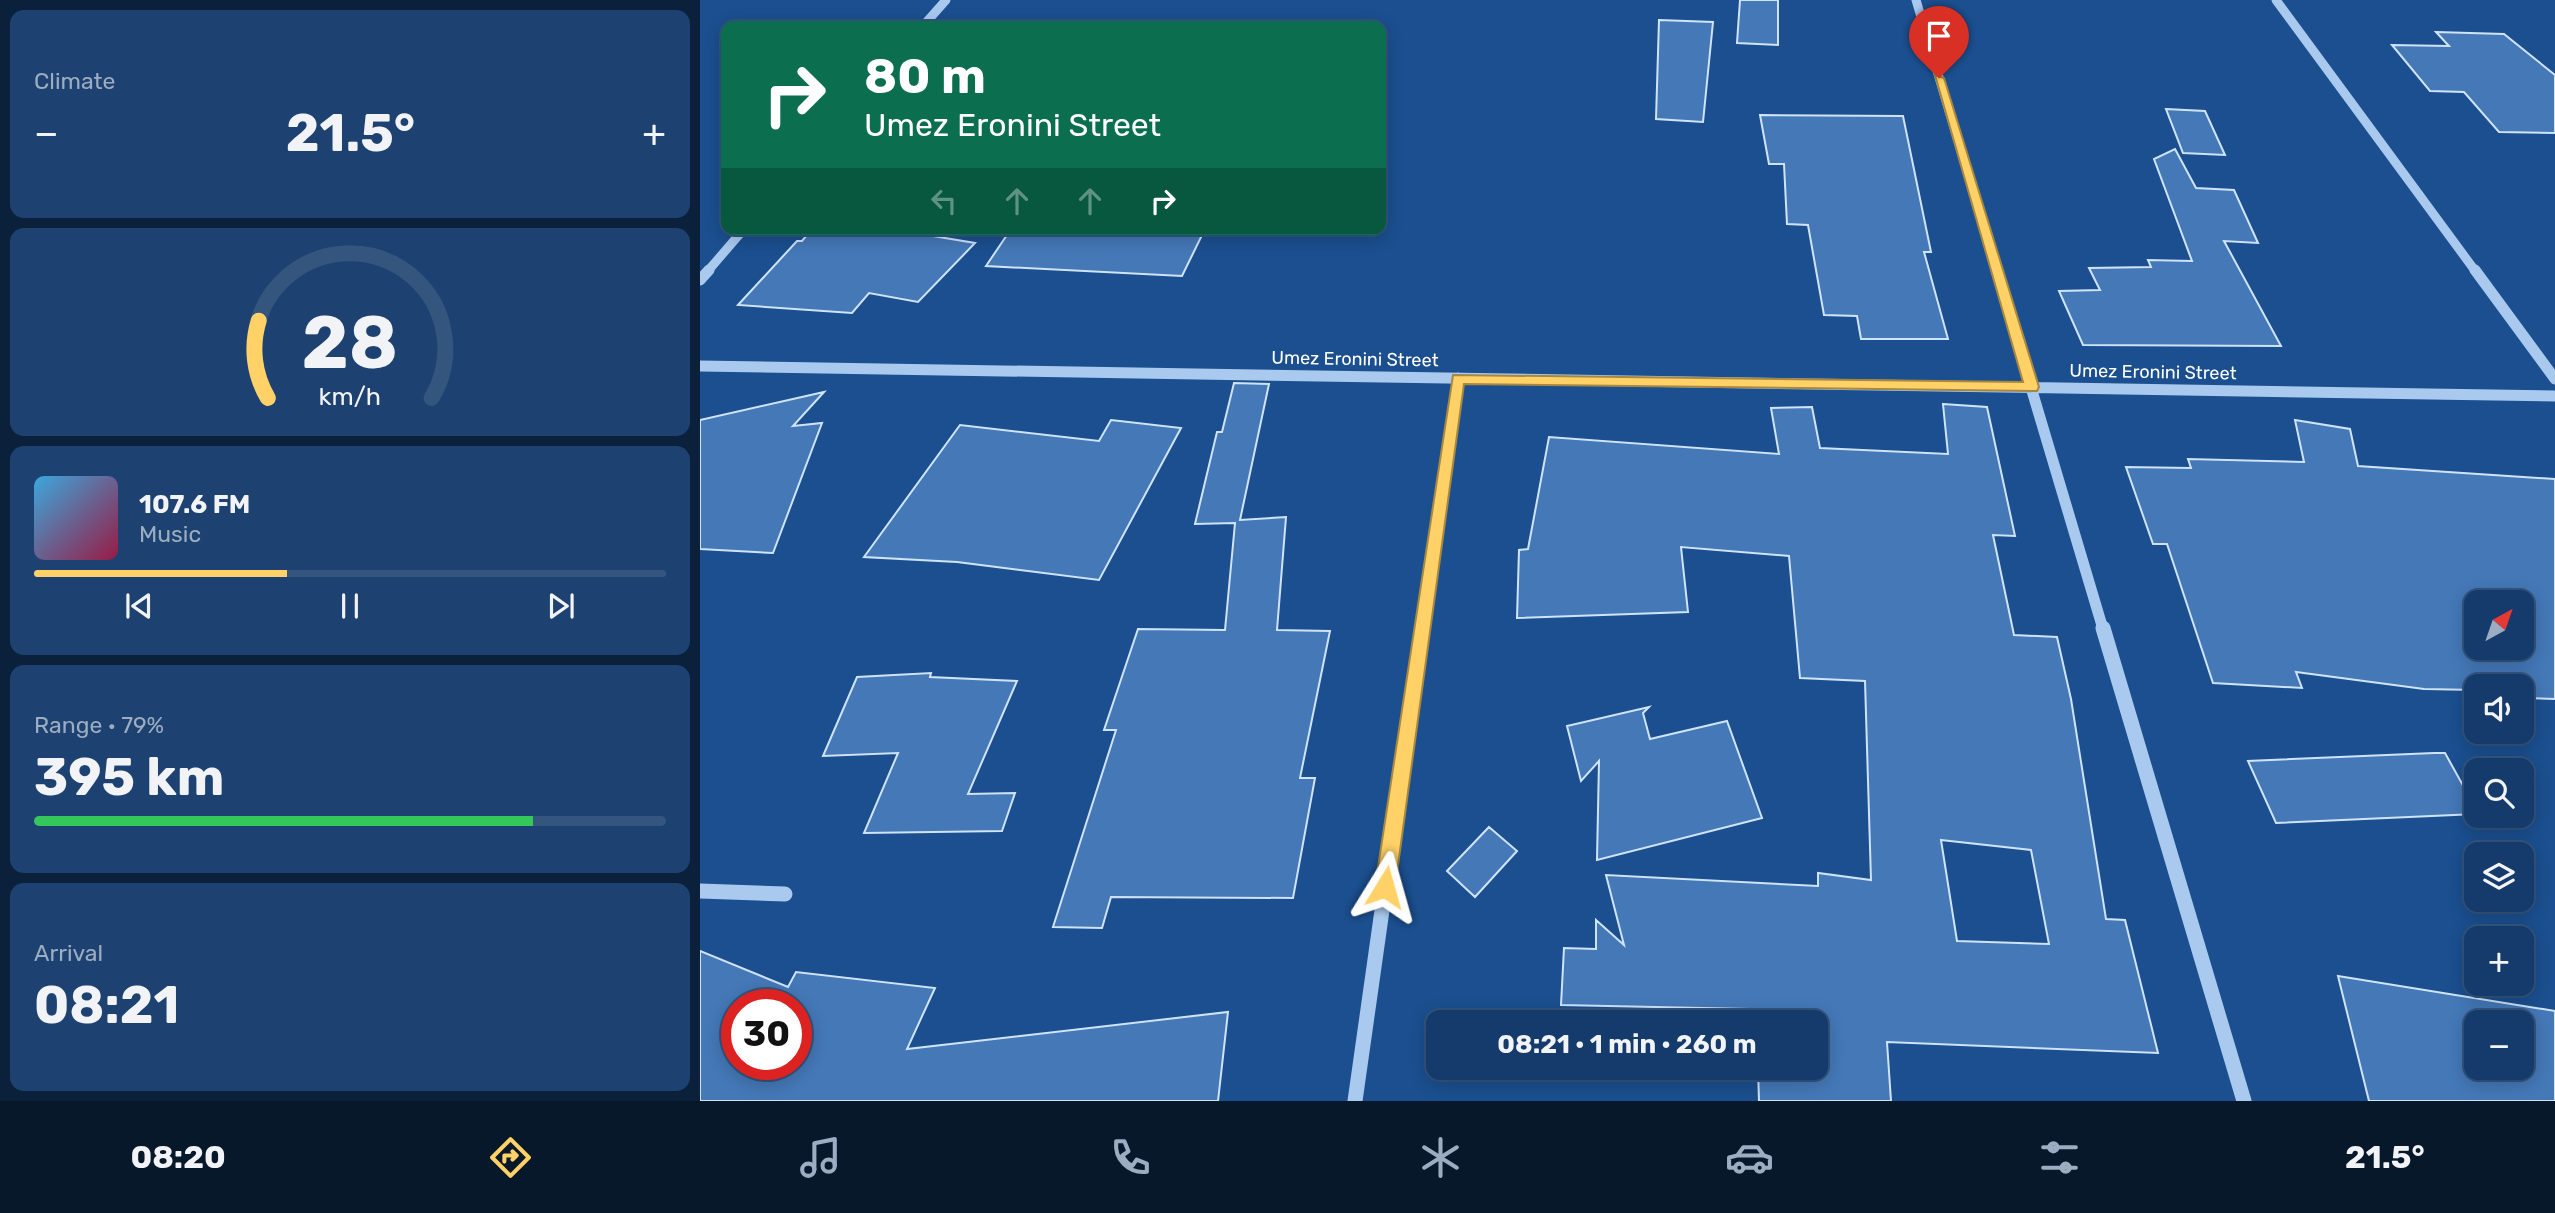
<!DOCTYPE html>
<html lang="en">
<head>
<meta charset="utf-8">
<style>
  body { margin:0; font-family:Rubik,sans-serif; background:#1d4271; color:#f1f3f6; height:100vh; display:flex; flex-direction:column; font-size:26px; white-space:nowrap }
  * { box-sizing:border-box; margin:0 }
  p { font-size:23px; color:#9dadc1 }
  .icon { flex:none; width:38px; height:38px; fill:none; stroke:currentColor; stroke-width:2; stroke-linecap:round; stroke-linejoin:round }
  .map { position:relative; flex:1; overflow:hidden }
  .details { display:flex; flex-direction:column; gap:10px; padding:10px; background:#0b203b; width:700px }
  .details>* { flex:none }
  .hud { position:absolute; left:21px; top:21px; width:665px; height:214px; border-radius:14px; box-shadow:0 4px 18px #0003,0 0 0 2px #33557e; background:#0b6e4f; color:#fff; overflow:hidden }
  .needle { width:46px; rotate:40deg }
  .fabs { position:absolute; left:1764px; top:590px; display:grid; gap:14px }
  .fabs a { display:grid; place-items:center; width:70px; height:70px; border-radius:14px; background:#143b6b; box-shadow:0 4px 18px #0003,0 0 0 2px #33557e; font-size:35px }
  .speed { position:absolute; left:21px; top:989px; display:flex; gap:14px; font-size:35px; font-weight:700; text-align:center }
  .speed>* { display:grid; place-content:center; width:91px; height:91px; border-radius:50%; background:#143b6b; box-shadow:0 4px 18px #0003,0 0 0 2px #33557e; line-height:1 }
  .speed .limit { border:10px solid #d22; background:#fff; color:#111 }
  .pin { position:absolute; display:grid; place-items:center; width:60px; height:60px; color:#fff; margin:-72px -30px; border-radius:50% 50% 50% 0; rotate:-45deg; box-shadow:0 0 7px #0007 }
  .pin .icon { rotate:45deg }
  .me { position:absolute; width:77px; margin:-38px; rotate:8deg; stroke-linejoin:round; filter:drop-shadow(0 0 5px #0008) }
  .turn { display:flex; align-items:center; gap:24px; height:147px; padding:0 28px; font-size:32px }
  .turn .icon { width:91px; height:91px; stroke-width:2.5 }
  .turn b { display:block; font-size:49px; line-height:60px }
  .lanes { display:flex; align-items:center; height:66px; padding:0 28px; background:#0003; justify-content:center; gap:35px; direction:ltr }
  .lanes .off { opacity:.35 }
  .big { font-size:52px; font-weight:700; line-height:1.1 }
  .details .card { flex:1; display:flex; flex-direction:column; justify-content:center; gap:10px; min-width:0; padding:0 24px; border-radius:14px; background:#1d4271 }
  .details .dial { align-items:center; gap:0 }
  .dial svg { height:182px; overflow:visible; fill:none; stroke:#33557e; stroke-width:7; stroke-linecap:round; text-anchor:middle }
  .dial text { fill:#f1f3f6; stroke:none }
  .song { display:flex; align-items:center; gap:21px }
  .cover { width:84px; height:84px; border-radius:10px; background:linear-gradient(135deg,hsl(200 70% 55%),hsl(340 70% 35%)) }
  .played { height:7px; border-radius:4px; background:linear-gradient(90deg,#ffd166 40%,#33557e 40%) }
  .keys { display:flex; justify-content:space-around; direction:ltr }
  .heat { display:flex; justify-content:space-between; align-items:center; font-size:38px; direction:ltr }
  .charge { height:10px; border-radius:5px; background:linear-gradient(90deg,#34c759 79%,#33557e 0) }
  .trip { position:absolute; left:726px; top:1010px; width:402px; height:70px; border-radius:14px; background:#143b6b; box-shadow:0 4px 18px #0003,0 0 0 2px #33557e; font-weight:700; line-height:70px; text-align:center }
  .tabs { display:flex; height:112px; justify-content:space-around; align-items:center; background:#08182b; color:#9dadc1 }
  .tabs .icon { width:49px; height:49px }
  .tabs .selected { color:#ffd166 }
  .tabs b { font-size:32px; color:#f1f3f6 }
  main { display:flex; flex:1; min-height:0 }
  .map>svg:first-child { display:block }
  .building { fill:#4478b7; stroke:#cfe3fa; stroke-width:2; fill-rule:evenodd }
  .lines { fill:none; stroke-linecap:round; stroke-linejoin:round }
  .minor-far2 { stroke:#a9c9ee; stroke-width:9 }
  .minor-far1 { stroke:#a9c9ee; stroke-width:11 }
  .minor { stroke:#a9c9ee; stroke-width:15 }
  .route { fill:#ffd166; stroke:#a68842; stroke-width:2 }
  .labels { text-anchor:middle; stroke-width:5; stroke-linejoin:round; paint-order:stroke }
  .street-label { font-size:18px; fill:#fff; stroke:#1b4f8f }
</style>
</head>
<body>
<main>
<section class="details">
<div class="card"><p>Climate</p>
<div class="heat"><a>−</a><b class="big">21.5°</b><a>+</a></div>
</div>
<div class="card dial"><svg viewBox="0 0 100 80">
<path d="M14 69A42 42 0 1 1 86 69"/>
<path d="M14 69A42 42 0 0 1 10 35" stroke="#ffd166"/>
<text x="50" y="56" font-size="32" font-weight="700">28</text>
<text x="50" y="72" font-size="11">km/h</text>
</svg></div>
<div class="card">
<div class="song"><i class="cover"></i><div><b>107.6 FM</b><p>Music</p></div></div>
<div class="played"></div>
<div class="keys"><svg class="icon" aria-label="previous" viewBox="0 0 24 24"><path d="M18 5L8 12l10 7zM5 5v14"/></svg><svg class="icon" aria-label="pause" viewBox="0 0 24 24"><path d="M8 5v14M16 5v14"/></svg><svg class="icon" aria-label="next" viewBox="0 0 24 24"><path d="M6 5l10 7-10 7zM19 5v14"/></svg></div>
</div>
<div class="card"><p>Range · 79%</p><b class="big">395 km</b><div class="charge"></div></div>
<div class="card"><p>Arrival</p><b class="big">08:21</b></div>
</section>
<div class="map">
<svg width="1855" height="1101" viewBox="0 0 1855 1101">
  <rect width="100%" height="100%" fill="#1b4f8f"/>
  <path class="building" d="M1040,0H1078V45L1037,43Z
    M959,20L1013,22L1003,122L956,119Z
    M1736,32L1804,34L1855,75V133L1799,132L1764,92L1730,91L1692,45L1749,46Z
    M1466,109L1505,111L1525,155L1483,153Z
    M1060,115L1203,116L1231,252H1224L1248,339H1161L1157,316L1124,315L1108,225L1087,224L1084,164H1069Z
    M1475,149L1496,188L1534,190L1558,243L1524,241L1581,346L1383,345L1359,291L1400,290L1389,268L1451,267L1448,260L1492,261L1454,159Z
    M112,229H191L275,243L218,302L169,293L152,313L38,305L97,241H102Z
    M311,229H505L482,276L286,266Z
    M534,383L569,384L540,520L586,517L577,630L630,631L600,778H615L593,898L411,897L402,928L353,927L416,730H404L438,629L525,630L535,523L495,524L517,432H522Z
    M124,392L93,426L122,423L73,553L0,549V420Z
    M1243,404L1287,407L1315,536L1293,535L1314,635L1357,637L1371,699L1406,919L1425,920L1458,1053L1187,1042L1191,1101H1059L1058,1068H1116V1022H1058L1057,1015L1049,1014V1009L861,1005L864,948L896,949V920L924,945L906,875L1118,886V873L1171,880L1165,681L1100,678L1089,556L981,547L988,612L817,618L819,550L828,549L849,437L1079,454L1071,408L1112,407L1120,448L1248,454ZM1241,840L1331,850L1349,944L1257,941Z
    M411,420L481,428L399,580L257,562L164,557L260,425L399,441Z
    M1595,420L1650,429L1658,466L1855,479V699L1822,698V686H1776V690L1724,689L1596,672L1602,688L1513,683L1467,544H1453L1426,467L1491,468L1488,459L1604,462ZM1776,602H1822V648H1776Z
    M231,673L230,677L317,681L268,794L315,793L302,831L164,833L198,753L123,756L157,677Z
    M949,707L943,713L950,739L1027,721L1062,818L897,860L899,761L881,781L867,726Z
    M1734,753H1745L1776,809V814L1576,823L1548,761Z
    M789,827L817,851L775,897L747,871Z
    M0,951L88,987L96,972L235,988L207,1049L528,1012L518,1101H0ZM37,1004H96V1064H37Z
    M1638,976L1855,1011V1101H1669ZM1776,1022H1822V1068H1776Z"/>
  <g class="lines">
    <path class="minor-far2" d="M1216,0L1297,272
      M1576,0L1776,272
      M223,26L246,0
      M7,272L44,229"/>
    <path class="minor-far1" d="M1296,270L1403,629
      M1775,270L1855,379
      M0,280L9,270
      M0,366L1855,396
      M722,629L758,378"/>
    <path class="minor" d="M1403,628L1544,1101
      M0,891L85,894
      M655,1101L722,628"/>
  </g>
  <path class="route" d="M1235,75L1244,78L1339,387L1337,391L764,384L695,887L692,894L685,897L678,894L675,887L753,375L1323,382Z"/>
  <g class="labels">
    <g class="street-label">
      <text transform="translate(655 359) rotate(1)" y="6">Umez Eronini Street</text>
      <text transform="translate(1453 372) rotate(1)" y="6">Umez Eronini Street</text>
    </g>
  </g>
</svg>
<div class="fabs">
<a><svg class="needle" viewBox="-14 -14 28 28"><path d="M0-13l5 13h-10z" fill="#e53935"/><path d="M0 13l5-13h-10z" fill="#9dadc1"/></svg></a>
<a><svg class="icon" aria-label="sound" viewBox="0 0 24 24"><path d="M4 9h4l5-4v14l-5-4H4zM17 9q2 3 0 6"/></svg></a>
<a><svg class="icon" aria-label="search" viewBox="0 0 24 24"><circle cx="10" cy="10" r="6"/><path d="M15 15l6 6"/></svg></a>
<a><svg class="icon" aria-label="layers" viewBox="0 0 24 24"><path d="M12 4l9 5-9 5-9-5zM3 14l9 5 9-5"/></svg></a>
<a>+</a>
<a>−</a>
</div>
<div class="speed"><div class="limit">30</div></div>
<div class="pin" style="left:1239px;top:78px;background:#d93025"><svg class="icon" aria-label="arrive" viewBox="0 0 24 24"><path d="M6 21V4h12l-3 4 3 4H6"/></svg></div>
<svg class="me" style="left:685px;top:887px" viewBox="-20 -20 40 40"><path d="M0-17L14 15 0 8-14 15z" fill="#ffd166" stroke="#fff" stroke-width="4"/></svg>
<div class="trip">08:21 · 1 min · 260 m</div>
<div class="hud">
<div class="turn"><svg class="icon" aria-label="right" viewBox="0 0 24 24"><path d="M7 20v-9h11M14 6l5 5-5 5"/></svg><div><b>80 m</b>Umez Eronini Street</div></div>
<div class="lanes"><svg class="icon off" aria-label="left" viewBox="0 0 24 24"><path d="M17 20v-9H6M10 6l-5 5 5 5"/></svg><svg class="icon off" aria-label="ahead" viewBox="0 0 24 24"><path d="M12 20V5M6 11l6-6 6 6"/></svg><svg class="icon off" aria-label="ahead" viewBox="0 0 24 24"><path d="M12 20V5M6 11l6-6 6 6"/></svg><svg class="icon" aria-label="right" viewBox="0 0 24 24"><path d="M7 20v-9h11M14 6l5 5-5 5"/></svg></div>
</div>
</div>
</main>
<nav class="tabs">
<b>08:20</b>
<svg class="icon selected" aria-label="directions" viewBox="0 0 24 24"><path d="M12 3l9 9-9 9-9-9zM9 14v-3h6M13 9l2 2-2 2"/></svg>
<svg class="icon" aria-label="music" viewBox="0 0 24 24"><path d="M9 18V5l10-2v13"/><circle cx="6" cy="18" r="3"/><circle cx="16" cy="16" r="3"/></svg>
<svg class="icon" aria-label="phone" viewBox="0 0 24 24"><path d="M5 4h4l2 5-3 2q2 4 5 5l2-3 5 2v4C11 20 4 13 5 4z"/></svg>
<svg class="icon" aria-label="climate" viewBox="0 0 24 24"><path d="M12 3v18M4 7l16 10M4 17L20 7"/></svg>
<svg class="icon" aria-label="car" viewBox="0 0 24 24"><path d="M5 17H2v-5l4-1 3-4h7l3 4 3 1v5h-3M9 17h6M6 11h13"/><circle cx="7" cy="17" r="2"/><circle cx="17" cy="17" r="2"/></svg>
<svg class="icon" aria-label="filters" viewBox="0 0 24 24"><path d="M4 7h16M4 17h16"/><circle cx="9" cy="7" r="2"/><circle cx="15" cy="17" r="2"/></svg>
<b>21.5°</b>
</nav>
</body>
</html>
